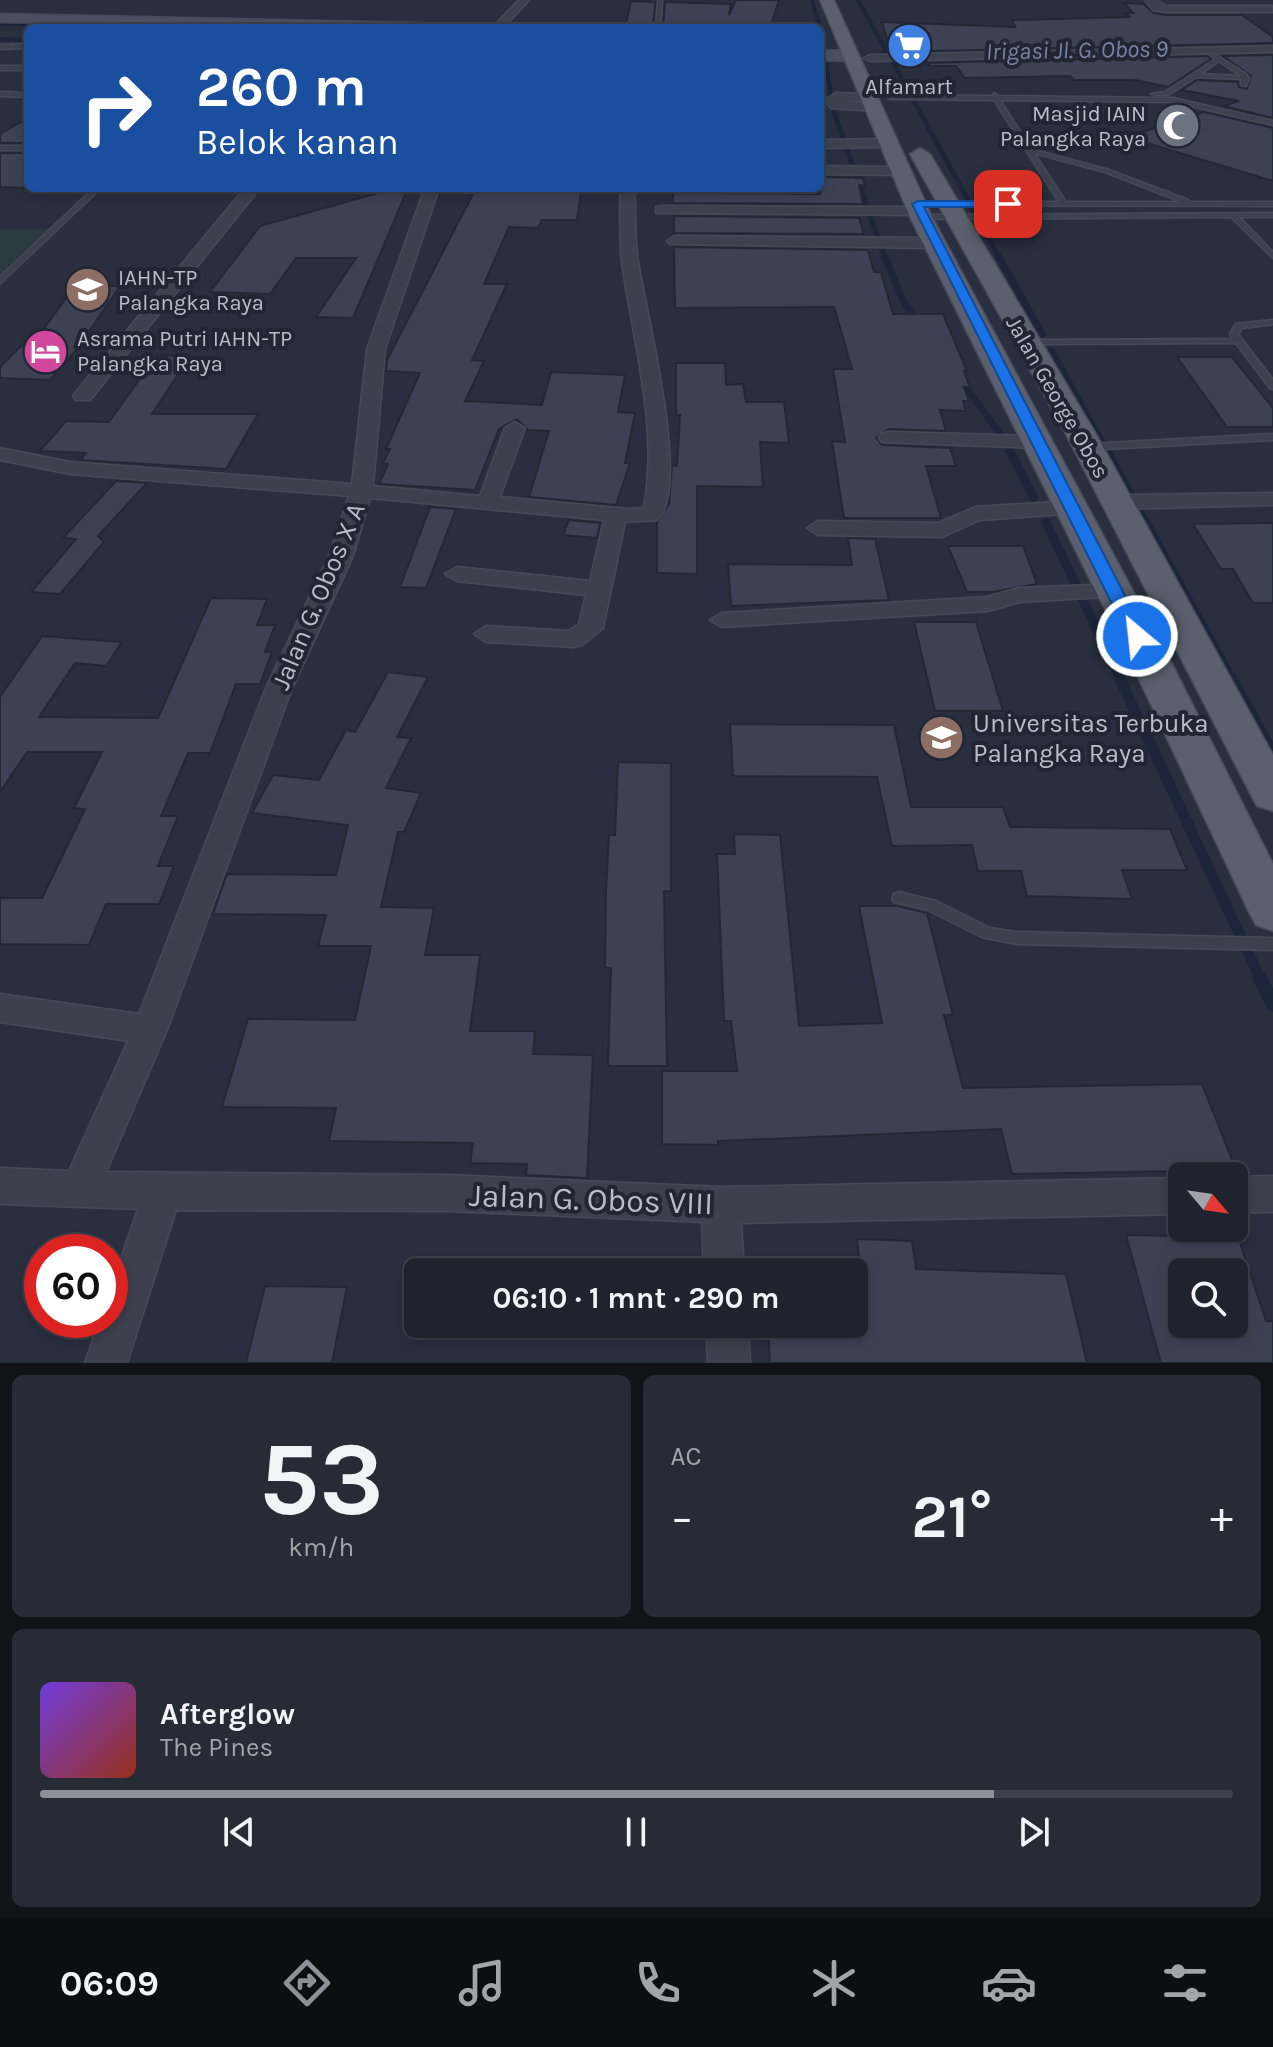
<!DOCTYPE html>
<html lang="id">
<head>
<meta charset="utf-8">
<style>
  body { margin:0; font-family:Karla,sans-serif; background:#272b36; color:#f1f3f6; height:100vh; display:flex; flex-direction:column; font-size:30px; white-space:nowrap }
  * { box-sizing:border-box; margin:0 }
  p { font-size:26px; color:#a1a4aa }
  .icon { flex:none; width:44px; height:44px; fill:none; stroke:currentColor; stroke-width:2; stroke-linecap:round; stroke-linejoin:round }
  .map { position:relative; height:1363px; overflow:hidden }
  .details { display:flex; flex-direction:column; gap:12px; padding:12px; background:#111319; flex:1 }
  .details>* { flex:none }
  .hud { position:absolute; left:24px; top:24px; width:800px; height:168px; border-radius:12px; box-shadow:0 4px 12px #0003,0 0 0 2px #3c404a; background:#1a4fa0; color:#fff; overflow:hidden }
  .needle { width:52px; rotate:119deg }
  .tools { position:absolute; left:1168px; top:1162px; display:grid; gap:16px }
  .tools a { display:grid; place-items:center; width:80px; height:80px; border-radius:12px; background:#1f232e; box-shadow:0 4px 12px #0003,0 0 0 2px #3c404a; font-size:40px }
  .speed { position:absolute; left:24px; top:1234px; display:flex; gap:16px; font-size:40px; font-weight:700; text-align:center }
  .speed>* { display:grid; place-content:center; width:104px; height:104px; border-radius:50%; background:#1f232e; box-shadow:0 4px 12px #0003,0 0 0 2px #3c404a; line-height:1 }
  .speed .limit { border:12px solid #d22; background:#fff; color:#111 }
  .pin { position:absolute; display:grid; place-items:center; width:68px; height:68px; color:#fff; margin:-34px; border-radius:16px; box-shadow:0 4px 12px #0006 }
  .me { position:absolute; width:88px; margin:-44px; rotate:332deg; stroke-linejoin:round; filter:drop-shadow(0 0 6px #0008) }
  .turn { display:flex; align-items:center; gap:28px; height:168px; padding:0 40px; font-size:36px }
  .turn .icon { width:104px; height:104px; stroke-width:2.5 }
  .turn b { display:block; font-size:56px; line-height:68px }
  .big { font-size:60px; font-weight:700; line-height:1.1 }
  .details .card { flex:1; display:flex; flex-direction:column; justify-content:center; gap:12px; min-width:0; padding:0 28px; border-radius:12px; background:#272b36 }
  .details .dial { align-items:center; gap:0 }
  .dial b { font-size:104px; line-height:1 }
  .song { display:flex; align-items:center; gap:24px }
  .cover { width:96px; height:96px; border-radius:12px; background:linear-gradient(135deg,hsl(260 70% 55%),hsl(10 70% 35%)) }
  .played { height:8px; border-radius:4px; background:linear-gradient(90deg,#8c9099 80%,#3c404a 80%) }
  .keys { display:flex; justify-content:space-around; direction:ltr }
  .heat { display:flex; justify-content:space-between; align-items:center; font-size:44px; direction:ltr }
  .details .tiles { flex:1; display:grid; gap:12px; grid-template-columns:1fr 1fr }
  .card:last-child { grid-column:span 2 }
  .trip { position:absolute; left:404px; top:1258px; width:464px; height:80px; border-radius:12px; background:#1f232e; box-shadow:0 4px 12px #0003,0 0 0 2px #3c404a; font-weight:700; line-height:80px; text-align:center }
  .dock { display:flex; height:128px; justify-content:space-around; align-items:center; background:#0c0e12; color:#a1a4aa }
  .dock .icon { width:56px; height:56px }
  .dock .current { color:#8c9099 }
  .dock b { font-size:36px; color:#f1f3f6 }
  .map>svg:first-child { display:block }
  .green { fill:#2b3a3f }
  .water { fill:#1d253b }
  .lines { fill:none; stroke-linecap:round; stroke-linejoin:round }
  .stream-far5 { stroke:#1d253b; stroke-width:4 }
  .stream-far4 { stroke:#1d253b; stroke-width:5 }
  .stream-far3 { stroke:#1d253b; stroke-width:7 }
  .stream-far2 { stroke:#1d253b; stroke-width:9 }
  .stream-far1 { stroke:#1d253b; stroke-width:11 }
  .stream { stroke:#1d253b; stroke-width:14 }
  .building { fill:#3c4254; stroke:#242835; stroke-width:2; fill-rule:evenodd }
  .lane-casing { stroke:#464a57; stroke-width:3 }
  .street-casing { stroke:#464a57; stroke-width:3 }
  .secondary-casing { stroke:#464a57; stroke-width:3 }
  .primary-casing { stroke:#464a57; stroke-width:3 }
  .lane { fill:#3d414e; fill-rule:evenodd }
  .street { fill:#3d414e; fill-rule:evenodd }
  .secondary { fill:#4b5061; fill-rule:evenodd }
  .primary { fill:#5b606e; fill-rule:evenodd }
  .route { fill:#1a73e8; stroke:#114b97; stroke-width:2 }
  .labels { text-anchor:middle; stroke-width:8; stroke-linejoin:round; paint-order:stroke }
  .far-poi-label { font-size:22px; fill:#b9bdc9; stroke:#222633; text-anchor:start }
  .far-street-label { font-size:22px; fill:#b9bdc9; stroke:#222633 }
  .far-water-label { font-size:24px; font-style:italic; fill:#7783a3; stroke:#222633 }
  .street-label { font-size:26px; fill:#b9bdc9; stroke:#222633 }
  .poi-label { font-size:26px; fill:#b9bdc9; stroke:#222633; text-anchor:start }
  .near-street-label { font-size:32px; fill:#b9bdc9; stroke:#222633 }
</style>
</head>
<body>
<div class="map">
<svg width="1273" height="1363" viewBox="0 0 1273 1363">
  <rect width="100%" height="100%" fill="#292f3e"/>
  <path class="green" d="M0,229H60L0,287Z"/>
  <path class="water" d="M0,21L329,28L0,26Z"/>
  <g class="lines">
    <path class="stream-far5" d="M812,0L820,28
      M858,0L887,52
      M645,28L649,0
      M820,28L834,114
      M0,39L28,40
      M881,54L1273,45
      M892,61L907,88
      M913,100L921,114"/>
    <path class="stream-far4" d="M834,112L878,238
      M920,112L968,200
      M972,208L1000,259
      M882,249L886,259"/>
    <path class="stream-far3" d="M885,257L903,301L921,325
      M999,257L1042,334
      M1051,350L1102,443
      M958,377L1007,443"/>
    <path class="stream-far2" d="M1005,441L1034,498
      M1101,441L1232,679
      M1046,522L1120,679"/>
    <path class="stream-far1" d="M1119,677L1261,980
      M1231,677L1273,753"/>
    <path class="stream" d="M1260,978L1273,1005"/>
  </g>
  <path class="building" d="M736,0H779L770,28H663L665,2L731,4L729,15Z
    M631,1L655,2L653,28H625Z
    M1124,3L1144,4L1153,13L1166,15H1242L1273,37V43L891,52L882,22L1015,27L1012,20L1130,17L1126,13H1133Z
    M1273,55V118L1223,106L1239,101L1182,90L1197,80L1238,82L1239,87L1247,89L1251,76L1223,56Z
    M1208,56L1211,59L1168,87L1135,80H1074L1070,76L965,78L956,66H930L927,63Z
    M1204,112L1273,128V181L1127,137Z
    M28,118V143H0V134Z
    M0,153H28V188L0,187Z
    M820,177L863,178L865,186L859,185L863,204L673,203V193L820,194Z
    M396,188H408L353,318L316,317L356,258H296L270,294L210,292L260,226Z
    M474,192H581L577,220H542L538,228L509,227L484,284H507L472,360L484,361L465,401L542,405L551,372L625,375L618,412L635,413L625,463H630L616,505L529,497L549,431L528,430L517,419L499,429L475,490L379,484L388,464L383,463L390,449H386L420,373L386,371L387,360Z
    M674,216L859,218L864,234L674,233Z
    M674,247L868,250L874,272H881L893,314H943L967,371H964L970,387H964L969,401H963L966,411L940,410L946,431L889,429L876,438L882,445L950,448L956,466H926L941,518H844L832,441L845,442L833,369H852L834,307L675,308Z
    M75,286H120L77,349L50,380L0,378V367L34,333L40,334Z
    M157,355L190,356L152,414H258L226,469L80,460L86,453L40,451L66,421L109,422Z
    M1177,357H1232L1273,408V427H1227Z
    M676,363H725L726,385L743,384L746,402H784L789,443L760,442L763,487L697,486V574L657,573V523L669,504L672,465L677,466L680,415H676Z
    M116,481L147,483L98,536L104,542L60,594L31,592L76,539L63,538Z
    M430,507L456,509L426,588L400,587Z
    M569,520L600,523L597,538L563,535Z
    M1273,523V603H1253L1233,569H1221L1193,524Z
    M848,538L875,539L889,600L731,606L728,564L852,565Z
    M948,546H1023L1037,584L993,592H967Z
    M211,598L267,599L257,625H275L265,652H272L260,684H236L210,753H188L161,816H178L158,866H174L159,904H106L89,945L0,944V898H42L85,809L74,808L102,752H27L0,792V697L42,636L122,642L106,666L75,663L39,717L158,718Z
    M914,622H976L1003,711H935Z
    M388,672L428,677L397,737L411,738L386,788L421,793L404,832H398L381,907L434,908L425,955H480L470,1031H535L533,1054L593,1055L587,1178L526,1175L527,1164L470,1163L473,1143L329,1141L336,1108L222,1107L248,1019L355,1020L371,946H318L326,915L213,914L227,874L336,875L348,825L252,813L273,775L319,780L346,730L355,732Z
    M730,724L894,725L911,807H1003L1010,827L1170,829L1187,870H1122L1132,899L1027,896L1021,871H978L972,845L892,846L877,777L733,776Z
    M618,762L671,763V891H664L667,1066H608L611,968H605L606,890L609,835H615Z
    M734,834L780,835L799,1026L882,1023L859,906H897L927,913L953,1015H944L963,1088L1202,1084L1236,1170L1012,1174L1001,1129L718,1141V1145L662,1144V1071H737L731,1021H724L717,854H735Z
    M1126,1235L1238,1237L1266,1321H1273V1363H1161ZM1182,1272H1234V1324H1182Z
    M857,1239L912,1241L916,1269L1066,1274L1087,1363H770L768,1324H866Z
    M265,1286L347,1287L332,1363H246Z"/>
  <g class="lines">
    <defs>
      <path id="lane" d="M658,0H662L660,28H656Z
        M28,44V48L0,49V45Z
        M1213,53L1246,74L1249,78L1246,86L1241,85V79L1196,77L1168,95L1151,94L1165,92L1216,59L1210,55ZM1219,61L1241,76L1200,74Z
        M0,66H28V70H0Z
        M0,92L28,93V97L0,96Z
        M994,93L998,96L1173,98L1273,121V125L1173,102L1000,100L1031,149L1109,170L1188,200L1189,202H1273V206L916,205V203L918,202H1059L994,100L890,99L887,97L890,95L992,96ZM1034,153L1105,172L1182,202H1066Z
        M0,146H28V150H0Z
        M94,188H101L0,283V277Z
        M1273,213V217H1239L1273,252V258L1231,217L921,219L918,217L921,215Z
        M1273,320V324L1242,328L1238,334L1273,380V389L1270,388L1236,343L1027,344L1023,342L1027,340L1232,339L1230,334L1236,324Z
        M1273,434V440L1088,450L1083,447L1088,444Z
        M899,892L936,901L990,928L1016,932L1273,938V950L1016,944L982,937L928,910L894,902L892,898L894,894Z"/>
      <path id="street" d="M519,0H529L503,28H492Z
        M1145,0H1155L1166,6H1272L1273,12H1166L1153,10Z
        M1273,46V52L870,61L864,58L870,55Z
        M836,93L872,94L874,97L868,101H838L873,103L879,107L873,111L831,108L824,101Z
        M820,140L887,139L894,143L887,147L820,148Z
        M820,166L901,167L908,171L901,175L820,174Z
        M245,188H260L90,400H76L73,396L76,392Z
        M425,188H439L385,349L373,486L480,496L505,428L515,422L525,428L500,497L628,509L644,508C659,427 633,342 622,262C619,238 621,213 620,188H634C636,213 634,237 638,262C645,308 692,490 657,520L625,522L603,628L583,644L574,647L486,642L474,634L486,626L569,631L579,624L586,595L457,581L445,574L457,567L590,581L604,520L370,498L353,556L292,688L167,1030L106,1172L448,1175L721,1187L1182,1178V1214L741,1223L744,1272H704L702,1222L448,1211L176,1210L127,1363H85L100,1320H110V1290L138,1209L0,1204V1168L69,1171L128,1041L0,1022V994L139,1014L266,688L329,556L349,496L70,474L0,460V448L70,462L352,484L367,349Z
        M661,206L919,207L926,211L919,215L656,213V207Z
        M675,236L936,238L944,243L936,248L670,244L667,241Z
        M889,432L1037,436L1047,442L1037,448L882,442L879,438L882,434Z
        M1273,493V505L1117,509L1106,502L1117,495Z
        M1070,501L1078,503L1081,508L1078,513L980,520L942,537L818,535L807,528L818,521L938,523L976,507Z
        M1114,584L1126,591L1122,596L1020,602L988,611L722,627L710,620L722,613L987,597L1019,588Z
        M1273,1176V1212L1234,1213V1177Z
        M706,1324H748L750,1363H708Z"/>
      <path id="secondary" d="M0,14L458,24L465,28L0,22Z
        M820,50L849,51L857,56L849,61L820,60Z"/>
      <path id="primary" d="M820,0H834L932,217L1169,658L1273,864V931L1256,925L1249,912L1129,658L910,217Z
        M920,148L930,154L1097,436L1273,755V811L1257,806L1251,795L1067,436L910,154Z"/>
    </defs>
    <use href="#lane" class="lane-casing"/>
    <use href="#street" class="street-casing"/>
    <use href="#secondary" class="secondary-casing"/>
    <use href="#primary" class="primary-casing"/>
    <use href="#lane" class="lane"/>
    <use href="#street" class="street"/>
    <use href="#secondary" class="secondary"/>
    <use href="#primary" class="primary"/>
  </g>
  <path class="route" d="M1008,201L1012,207H924L1146,636L1143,640H1131L1128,636L912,204L918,201Z"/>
  <defs>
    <symbol id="supermarket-disc" viewBox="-11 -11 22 22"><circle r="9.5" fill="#3f7fe0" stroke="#222633"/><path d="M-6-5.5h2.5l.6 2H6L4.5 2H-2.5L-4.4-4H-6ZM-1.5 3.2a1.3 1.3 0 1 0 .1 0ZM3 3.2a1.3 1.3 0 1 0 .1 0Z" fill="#fff"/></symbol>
    <symbol id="mosque-disc" viewBox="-11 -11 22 22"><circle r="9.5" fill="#6b7280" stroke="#222633"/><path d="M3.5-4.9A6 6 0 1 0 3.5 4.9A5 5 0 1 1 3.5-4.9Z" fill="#fff"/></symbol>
    <symbol id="university-disc" viewBox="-11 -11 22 22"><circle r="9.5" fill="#8d6e63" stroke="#222633"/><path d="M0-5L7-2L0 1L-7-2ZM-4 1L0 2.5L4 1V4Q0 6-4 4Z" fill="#fff"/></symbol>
    <symbol id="hotel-disc" viewBox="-11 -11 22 22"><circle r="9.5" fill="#d1479c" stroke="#222633"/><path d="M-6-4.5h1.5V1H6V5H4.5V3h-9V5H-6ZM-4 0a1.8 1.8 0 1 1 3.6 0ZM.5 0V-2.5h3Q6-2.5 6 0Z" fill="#fff"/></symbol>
  </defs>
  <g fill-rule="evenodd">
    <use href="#supermarket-disc" x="884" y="20" width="51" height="51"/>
    <use href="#mosque-disc" x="1152" y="100" width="51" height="51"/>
    <use href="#university-disc" x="62" y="264" width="51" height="51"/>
    <use href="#hotel-disc" x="20" y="326" width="51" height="51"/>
    <use href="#university-disc" x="916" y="712" width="51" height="51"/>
  </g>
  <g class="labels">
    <g class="far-poi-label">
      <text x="909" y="94" text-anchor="middle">Alfamart</text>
      <text x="1146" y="121" text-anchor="end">Masjid IAIN<tspan x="1146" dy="25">Palangka Raya</tspan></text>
      <text x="118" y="285">IAHN-TP<tspan x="118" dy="25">Palangka Raya</tspan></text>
      <text x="77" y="346">Asrama Putri IAHN-TP<tspan x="77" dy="25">Palangka Raya</tspan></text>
    </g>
    <g class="far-street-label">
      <text transform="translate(1058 397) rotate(60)" y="8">Jalan George Obos</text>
    </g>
    <g class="far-water-label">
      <text transform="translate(1077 50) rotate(-1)" y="8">Irigasi Jl. G. Obos 9</text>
    </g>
    <g class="street-label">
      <text transform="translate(318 596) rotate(-67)" y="9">Jalan G. Obos X A</text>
    </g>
    <g class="poi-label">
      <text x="973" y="732">Universitas Terbuka<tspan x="973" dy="30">Palangka Raya</tspan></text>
    </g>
    <g class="near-street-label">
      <text transform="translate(591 1199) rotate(2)" y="11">Jalan G. Obos VIII</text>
    </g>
  </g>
</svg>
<div class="tools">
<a><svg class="needle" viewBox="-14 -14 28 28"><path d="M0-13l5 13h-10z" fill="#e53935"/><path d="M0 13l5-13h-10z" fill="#a1a4aa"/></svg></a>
<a><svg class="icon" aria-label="search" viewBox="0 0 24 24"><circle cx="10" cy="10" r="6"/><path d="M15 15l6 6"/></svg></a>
</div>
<div class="speed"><div class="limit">60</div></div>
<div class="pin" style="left:1008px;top:204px;background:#d93025"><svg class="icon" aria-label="arrive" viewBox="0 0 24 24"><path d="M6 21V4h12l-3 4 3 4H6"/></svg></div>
<svg class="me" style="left:1137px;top:636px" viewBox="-20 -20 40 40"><circle r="17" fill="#1a73e8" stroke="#fff" stroke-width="3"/><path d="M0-11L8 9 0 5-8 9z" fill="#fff"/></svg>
<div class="trip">06:10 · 1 mnt · 290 m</div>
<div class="hud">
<div class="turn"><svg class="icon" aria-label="right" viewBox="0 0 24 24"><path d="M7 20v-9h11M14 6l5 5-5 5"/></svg><div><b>260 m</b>Belok kanan</div></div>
</div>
</div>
<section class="details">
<div class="tiles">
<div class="card dial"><b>53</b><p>km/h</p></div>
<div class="card"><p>AC</p>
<div class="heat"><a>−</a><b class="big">21°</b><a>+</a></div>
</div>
<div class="card">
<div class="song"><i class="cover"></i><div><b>Afterglow</b><p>The Pines</p></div></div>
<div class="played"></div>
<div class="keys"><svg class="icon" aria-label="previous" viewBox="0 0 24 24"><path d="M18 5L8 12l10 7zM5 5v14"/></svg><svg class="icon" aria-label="pause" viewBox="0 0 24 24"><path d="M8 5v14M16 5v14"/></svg><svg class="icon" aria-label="next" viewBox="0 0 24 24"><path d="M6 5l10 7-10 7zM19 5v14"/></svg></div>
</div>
</div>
</section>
<nav class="dock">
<b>06:09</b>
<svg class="icon current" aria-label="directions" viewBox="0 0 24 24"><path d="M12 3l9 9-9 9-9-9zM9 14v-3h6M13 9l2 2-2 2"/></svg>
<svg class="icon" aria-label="music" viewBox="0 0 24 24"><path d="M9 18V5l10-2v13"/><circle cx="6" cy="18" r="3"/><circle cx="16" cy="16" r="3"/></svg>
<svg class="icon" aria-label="phone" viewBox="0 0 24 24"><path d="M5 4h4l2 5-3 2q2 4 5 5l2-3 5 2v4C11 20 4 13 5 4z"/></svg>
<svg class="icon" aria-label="climate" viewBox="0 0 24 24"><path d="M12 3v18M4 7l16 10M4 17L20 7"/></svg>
<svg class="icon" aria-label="car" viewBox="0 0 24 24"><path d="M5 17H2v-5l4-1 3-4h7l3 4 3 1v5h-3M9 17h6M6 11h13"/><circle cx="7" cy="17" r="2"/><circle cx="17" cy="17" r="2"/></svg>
<svg class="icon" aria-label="filters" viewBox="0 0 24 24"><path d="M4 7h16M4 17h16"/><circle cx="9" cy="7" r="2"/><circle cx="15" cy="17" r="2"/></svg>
</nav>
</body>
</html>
